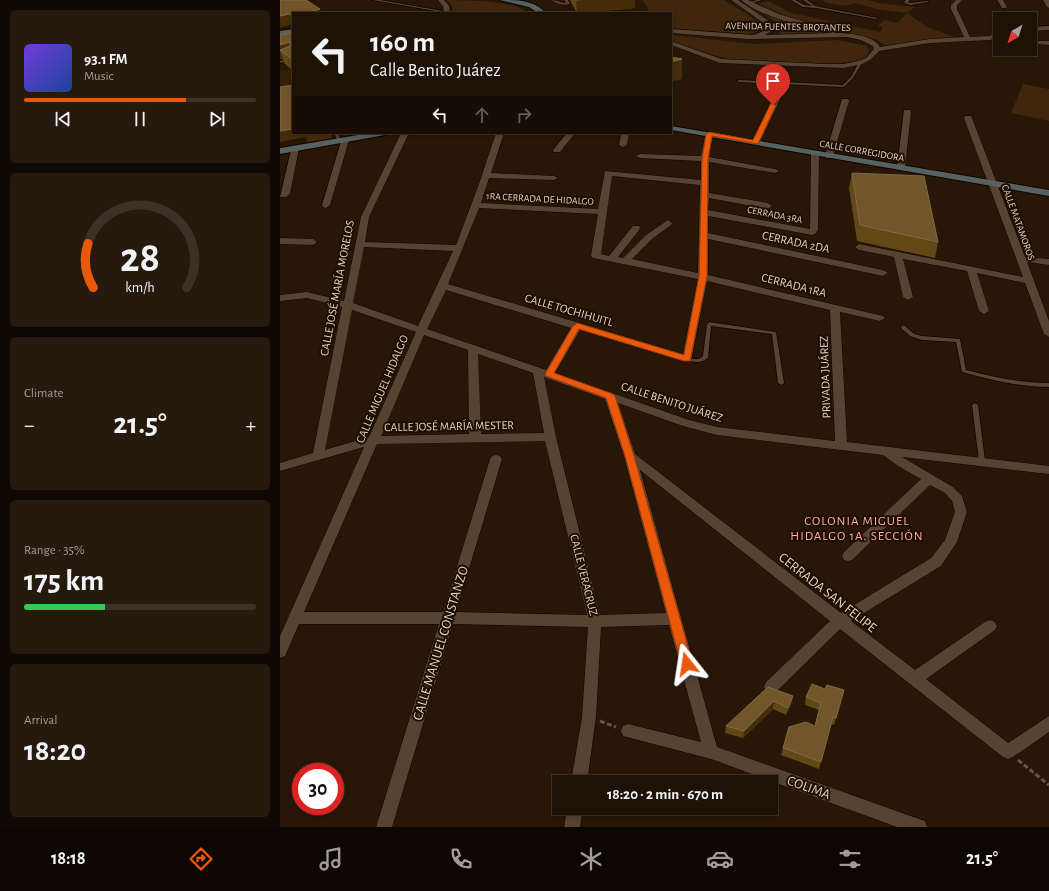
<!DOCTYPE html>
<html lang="en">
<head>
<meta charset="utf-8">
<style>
  body { margin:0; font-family:"Alegreya Sans",sans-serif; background:#261a0f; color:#f1f3f6; height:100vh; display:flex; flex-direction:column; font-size:15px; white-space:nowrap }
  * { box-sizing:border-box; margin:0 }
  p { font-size:13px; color:#a19d9a }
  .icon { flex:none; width:22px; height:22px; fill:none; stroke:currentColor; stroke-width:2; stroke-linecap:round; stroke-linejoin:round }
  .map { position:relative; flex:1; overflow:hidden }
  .panel { display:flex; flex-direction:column; gap:10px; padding:10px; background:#100903; width:280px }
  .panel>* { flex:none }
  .top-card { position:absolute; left:12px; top:12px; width:380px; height:122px; border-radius:0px; box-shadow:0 2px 6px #0003,0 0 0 1px #3c3127; background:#1e1105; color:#f1f3f6; overflow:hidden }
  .needle { width:26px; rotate:219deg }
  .tools { position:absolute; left:713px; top:12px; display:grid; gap:8px }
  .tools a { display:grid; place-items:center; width:44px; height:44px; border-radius:0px; background:#1e1105; box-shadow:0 2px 6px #0003,0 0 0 1px #3c3127; font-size:20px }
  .speed { position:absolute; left:12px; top:763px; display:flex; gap:8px; font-size:20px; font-weight:700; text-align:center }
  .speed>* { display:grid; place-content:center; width:52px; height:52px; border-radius:50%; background:#1e1105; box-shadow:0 2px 6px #0003,0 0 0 1px #3c3127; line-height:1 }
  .speed .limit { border:6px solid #d22; background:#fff; color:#111 }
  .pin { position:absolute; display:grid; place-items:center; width:34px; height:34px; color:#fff; margin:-41px -17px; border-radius:50% 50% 50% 0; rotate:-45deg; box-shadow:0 0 4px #0007 }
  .pin .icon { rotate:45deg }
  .me { position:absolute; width:44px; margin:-22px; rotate:345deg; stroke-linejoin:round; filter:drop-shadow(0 0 3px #0008) }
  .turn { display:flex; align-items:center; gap:14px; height:84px; padding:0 12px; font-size:18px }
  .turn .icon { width:52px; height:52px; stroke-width:2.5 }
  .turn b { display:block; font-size:28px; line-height:34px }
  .lanes { display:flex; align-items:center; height:38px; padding:0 12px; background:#0003; justify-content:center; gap:20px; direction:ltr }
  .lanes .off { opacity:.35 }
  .big { font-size:30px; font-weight:700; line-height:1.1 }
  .panel .tile { flex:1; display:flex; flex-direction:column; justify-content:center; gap:6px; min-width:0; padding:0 14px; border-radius:6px; background:#261a0f }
  .panel .dial { align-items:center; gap:0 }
  .dial svg { height:104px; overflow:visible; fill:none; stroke:#3c3127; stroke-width:7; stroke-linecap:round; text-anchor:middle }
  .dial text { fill:#f1f3f6; stroke:none }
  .song { display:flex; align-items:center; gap:12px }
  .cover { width:48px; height:48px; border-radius:6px; background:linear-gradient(135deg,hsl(260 70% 55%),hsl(220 70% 35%)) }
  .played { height:4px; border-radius:2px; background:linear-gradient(90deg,#ea580c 70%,#3c3127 70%) }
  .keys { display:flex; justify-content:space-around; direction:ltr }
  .heat { display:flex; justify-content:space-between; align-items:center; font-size:22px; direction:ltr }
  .charge { height:6px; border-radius:3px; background:linear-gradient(90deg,#34c759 35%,#3c3127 0) }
  .trip { position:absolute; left:272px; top:775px; width:226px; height:40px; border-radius:0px; background:#1e1105; box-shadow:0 2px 6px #0003,0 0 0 1px #3c3127; font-weight:700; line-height:40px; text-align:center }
  .menu { display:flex; height:64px; justify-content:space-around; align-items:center; background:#0c0702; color:#a19d9a }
  .menu .icon { width:28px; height:28px }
  .menu .selected { color:#ea580c }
  .menu b { font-size:18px; color:#f1f3f6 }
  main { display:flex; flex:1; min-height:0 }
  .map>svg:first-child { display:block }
  .built { fill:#351f08 }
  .green { fill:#3f260d }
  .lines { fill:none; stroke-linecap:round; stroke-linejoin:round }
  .lane-casing { stroke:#100300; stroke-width:1.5 }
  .street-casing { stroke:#100300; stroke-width:1 }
  .secondary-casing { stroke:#100300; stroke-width:2 }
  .path { stroke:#635445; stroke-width:3; stroke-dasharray:5 2.5; stroke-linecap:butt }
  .lane { fill:#574332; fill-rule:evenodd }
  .street { fill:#574332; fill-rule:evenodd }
  .secondary { fill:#566260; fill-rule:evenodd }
  .wall { fill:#624717 }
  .shaded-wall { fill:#452d09 }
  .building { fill:#70562a; stroke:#816a43 }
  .route { fill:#ea580c; stroke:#983908 }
  .labels { text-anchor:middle; stroke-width:4; stroke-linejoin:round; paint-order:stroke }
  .far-street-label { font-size:10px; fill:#dfd4c9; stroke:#1e0e01 }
  .street-label { font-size:12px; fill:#dfd4c9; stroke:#1e0e01 }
  .neighbourhood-label { font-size:13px; letter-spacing:1px; fill:#feaaa8; stroke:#1e0e01 }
  .near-street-label { font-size:14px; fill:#dfd4c9; stroke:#1e0e01 }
</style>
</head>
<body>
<main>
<section class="panel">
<div class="tile">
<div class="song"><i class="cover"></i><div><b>93.1 FM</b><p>Music</p></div></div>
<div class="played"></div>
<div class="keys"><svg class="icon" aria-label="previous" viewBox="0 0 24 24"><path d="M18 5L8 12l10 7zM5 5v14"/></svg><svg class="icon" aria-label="pause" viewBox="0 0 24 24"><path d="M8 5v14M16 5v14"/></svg><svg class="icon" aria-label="next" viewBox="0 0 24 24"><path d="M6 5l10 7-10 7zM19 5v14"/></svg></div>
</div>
<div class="tile dial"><svg viewBox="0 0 100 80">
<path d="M14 69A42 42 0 1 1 86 69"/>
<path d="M14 69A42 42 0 0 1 10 35" stroke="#ea580c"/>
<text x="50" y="56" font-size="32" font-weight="700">28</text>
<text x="50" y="72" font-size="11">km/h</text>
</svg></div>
<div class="tile"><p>Climate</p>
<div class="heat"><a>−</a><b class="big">21.5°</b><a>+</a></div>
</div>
<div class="tile"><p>Range · 35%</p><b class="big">175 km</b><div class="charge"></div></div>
<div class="tile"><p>Arrival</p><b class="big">18:20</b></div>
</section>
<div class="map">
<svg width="769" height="827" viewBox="0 0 769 827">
  <rect width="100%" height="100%" fill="#281707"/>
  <path class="built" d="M13,68V94L0,96V71Z"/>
  <path class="green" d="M167,0C189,0 233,1 250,13H173L172,6Z
    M362,0H444L479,22L483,26L478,32L468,34L391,28V13H367L368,8Z
    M542,0H588L598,3L635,7L627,13L647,27L678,38L638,43L633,41L609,48L597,40L511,18L479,4L488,1L511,13L600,32L603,27L598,26L604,20L618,23L627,13L601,10L574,3L566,6L547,3Z
    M485,15L547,33L498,35L501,32L499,24Z
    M391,35L475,44L557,40L587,46L589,51L587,55L580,60L554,64L455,60L443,58L391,41Z
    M743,84L769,89V121L731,113Z"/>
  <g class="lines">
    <defs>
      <path id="lane" d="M92,0H100L169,12L167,13Z
        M271,0C277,0 281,3 286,3L284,0H288L290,4C283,6 277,4 271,0Z
        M477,0H482L469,4L467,3Z
        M511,0H515L524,5L532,6L523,0H527L535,6L598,18L596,19L536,8L523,7Z
        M626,0H630L628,2L630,3L647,1L649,2L630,5L625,3L624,2Z
        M13,57V59L0,63V61Z
        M579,62L582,63L573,78L564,87L459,82L457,81L459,80L563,85L571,77Z
        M54,133H58L61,141L60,142H58Z
        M429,322L496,332L504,383L503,384L501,385L498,383L492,334L431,326L428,358C420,364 414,362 405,360L404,359L407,357C413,359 418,361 423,356L427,324Z
        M623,325L625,326L634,334L642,336L680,339L686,370C714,377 740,383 769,383V387C739,387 711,380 682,372L676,342L642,340L630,336L621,328V327Z
        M695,403L698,405L705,461L704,463H700L699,461L692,405Z"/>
      <path id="street" d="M158,0H164L169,6L170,13H164L163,6Z
        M451,0H458L493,24L494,25L490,32L485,35L552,33C526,27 480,17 461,0H468L499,14L556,31V33C568,33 594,35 600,47L650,39L684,37L671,9V5L676,0H682L677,5V9L690,37L709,36L720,32V36L710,40L650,43L599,51L590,60L582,64L564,68L440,63L391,45V41L441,59L546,64H564L578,61L586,58L594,49L593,46L581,40L567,37L467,39L391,33V29L474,35L485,30L488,26Z
        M717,0H723L727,7L726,8H722Z
        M763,0H769V8L767,7Z
        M769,26V30L750,31V27Z
        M759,41H769V45L757,44L756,43Z
        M496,91H499L503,93L480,142L479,144H473L472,142Z
        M562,99H568L569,101L553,156L549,158H546L545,156Z
        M624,110H630L631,112L625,168L621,170L617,168Z
        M685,116H691L692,118L745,257L769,259V265L747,262L769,321V337L764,334L745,283L697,273L709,311L704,314L699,311L687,271L623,259L633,297L628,300L623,297L614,257L579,250L575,247L579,244L743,277L684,118Z
        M426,132H429L433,134L429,157L495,169L499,171L495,173L429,162V193L488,203L492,206L488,209L429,198L428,210L530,229L531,153L535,151L539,153L538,230L535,234L532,235L428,216V233L603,270L608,273L603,276L428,239V275L603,316L605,318L600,321L560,312L567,442L769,466V474L622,457L673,487L682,496L687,512L677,542L661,566L571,621L635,670L705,622L710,620L715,622L717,626L715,630L646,679L728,743L769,716V732L733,757L728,759L723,757L560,629L496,692L491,694L486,692L484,687L486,682L550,621L360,470L437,747L639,819L645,821L647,827H617L431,759L343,736L341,731L343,726L348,724L421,742L389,625L321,627L316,717L307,782H291L302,717L308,627L173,624L112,827H96L159,624H19L5,656L0,658V636L84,447L0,471V463L33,453L62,307L27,298L0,301V295L27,292L64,301L81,217L121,133H129L89,217L85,242L176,245L199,184L216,133H224L211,173L274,176L278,178L274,180L209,178L201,203L318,209L325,171L421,180V161L360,158L356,156L360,154L421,156ZM332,176L420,185L418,273L352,259L372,239L391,225L392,223L388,220L366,235L343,258L338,257L359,230L360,228L359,226H353L329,256L321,254ZM199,208L318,214L311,256L313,258L418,279L403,354L168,284ZM84,247L173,251L138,326L73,303ZM427,281L550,310L555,441L437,427L409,420L275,373L300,330L403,361H411ZM166,290L291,328L266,370L147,329ZM72,310L136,332L89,437L45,450ZM144,335L188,350L189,434L101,436ZM198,354L253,373L264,433L201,434ZM264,377L325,399L344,456L386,613L320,615L276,437ZM338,403L403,426L437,435L603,455L618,466L641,479L564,552L562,556L564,560L568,561L572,560L650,485L665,493L672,501L675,512L665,540L651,558L561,613L355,454ZM265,441L307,615L176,612L222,459L220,456L216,455L212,456L210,459L163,612H24L97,444Z
        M287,133H295L280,152H274L273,150Z
        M341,133H349L347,145L343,147L339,145Z
        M62,138H68L69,140L50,205L46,208L43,207L42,205Z
        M12,146H15L19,148L10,194L6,197H0Z
        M0,238L33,239L37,242L33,245L0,244Z
        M287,808H303L300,827H284Z"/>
      <path id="secondary" d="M220,0C237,0 254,0 266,13H258L249,7Z
        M13,29V33L0,35V31Z
        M391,126L769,190V196L391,130Z
        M90,133H109L105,135L0,154V148Z"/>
    </defs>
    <use href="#lane" class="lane-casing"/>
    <use href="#street" class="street-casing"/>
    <use href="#secondary" class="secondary-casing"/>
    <path class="path" d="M320,721L336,727
      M738,760L769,785"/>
    <use href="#lane" class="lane"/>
    <use href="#street" class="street"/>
    <use href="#secondary" class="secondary"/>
  </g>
  <path class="wall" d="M290,0H355V8L302,13H297Z
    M13,33V71L4,63L3,59H0V35Z
    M572,173L658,242L655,258L577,241L569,188Z
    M488,687L512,703L506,715L493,709L463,738L445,733L446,726Z
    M545,689L564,690L554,725L551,724L539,769L501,755L503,748L535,726L539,710L525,705L526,697Z"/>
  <path class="shaded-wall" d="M302,0H355V8L297,13L296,1Z
    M40,9L41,13H27Z
    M13,13V24L0,28V16L15,13Z
    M10,42L13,53L0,50L3,59H0V45Z
    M402,59V79L391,82V62Z
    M13,129V133H54L53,135H51L52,138L27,142L26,137L0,142V131Z
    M513,696L512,703L506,715L508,708Z
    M494,701L493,709L463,738L464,731Z"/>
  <path class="building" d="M0,0H26L40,9L27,13H15L0,16Z
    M13,33V60L0,50L10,46V42L0,45V35L4,34Z
    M391,57L402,59L391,62Z
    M13,85V129L0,131V87Z
    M572,173L644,176L658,242L580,225Z
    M532,684L545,689L547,685L564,690L556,718L553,717L541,762L503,748L509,727L526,722L535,726L541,703L526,697Z
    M488,687L513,696L508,708L494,701L464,731L446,726Z"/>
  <path class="route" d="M491,103L496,105L478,144L432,136L428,160L427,276L410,361H404L299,329L274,373L333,394L335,396L354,456L413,664L411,667L407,669L403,667L401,664L345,456L326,398L266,376L265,374L293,326L297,323L404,355L419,276L422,160L426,134L429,132L473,140Z"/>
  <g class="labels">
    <g class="far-street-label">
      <text transform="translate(508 26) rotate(1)" y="4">AVENIDA FUENTES BROTANTES</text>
      <text transform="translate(582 150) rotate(10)" y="4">CALLE CORREGIDORA</text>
      <text transform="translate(260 198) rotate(3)" y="4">1RA CERRADA DE HIDALGO</text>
      <text transform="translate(495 214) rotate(11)" y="4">CERRADA 3RA</text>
      <text transform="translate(739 222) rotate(70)" y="4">CALLE MATAMOROS</text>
    </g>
    <g class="street-label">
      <text transform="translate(516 242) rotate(12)" y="4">CERRADA 2DA</text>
      <text transform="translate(514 285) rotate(14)" y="4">CERRADA 1RA</text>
      <text transform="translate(57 288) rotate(-79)" y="4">CALLE JOSÉ MARÍA MORELOS</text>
      <text transform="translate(289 310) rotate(16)" y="4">CALLE TOCHIHUITL</text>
      <text transform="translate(545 377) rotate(-92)" y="4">PRIVADA JUÁREZ</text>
      <text transform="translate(102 389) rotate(-67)" y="4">CALLE MIGUEL HIDALGO</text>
      <text transform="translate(392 402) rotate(18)" y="4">CALLE BENITO JUÁREZ</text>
      <text transform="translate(169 426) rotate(-1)" y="4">CALLE JOSÉ MARÍA MESTER</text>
      <text transform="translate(304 575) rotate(76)" y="4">CALLE VERACRUZ</text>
    </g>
    <g class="neighbourhood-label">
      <text x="577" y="525">COLONIA MIGUEL<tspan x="577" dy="15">HIDALGO 1A. SECCIÓN</tspan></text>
    </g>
    <g class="near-street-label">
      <text transform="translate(548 592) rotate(38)" y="5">CERRADA SAN FELIPE</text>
      <text transform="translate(160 643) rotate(-73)" y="5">CALLE MANUEL CONSTANZO</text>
      <text transform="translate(529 787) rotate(20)" y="5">COLIMA</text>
    </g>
  </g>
</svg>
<div class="tools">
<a><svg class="needle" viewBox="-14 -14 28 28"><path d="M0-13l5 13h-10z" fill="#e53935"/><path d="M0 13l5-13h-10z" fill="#a19d9a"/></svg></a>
</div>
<div class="speed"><div class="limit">30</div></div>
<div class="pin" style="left:493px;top:105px;background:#d93025"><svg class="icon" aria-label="arrive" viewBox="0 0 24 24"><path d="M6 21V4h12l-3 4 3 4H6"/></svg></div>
<svg class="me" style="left:407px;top:664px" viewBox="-20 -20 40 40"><path d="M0-17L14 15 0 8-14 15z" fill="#ea580c" stroke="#fff" stroke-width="4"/></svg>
<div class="trip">18:20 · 2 min · 670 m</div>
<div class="top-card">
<div class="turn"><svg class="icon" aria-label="left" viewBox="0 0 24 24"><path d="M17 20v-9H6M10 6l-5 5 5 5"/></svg><div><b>160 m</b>Calle Benito Juárez</div></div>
<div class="lanes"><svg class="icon" aria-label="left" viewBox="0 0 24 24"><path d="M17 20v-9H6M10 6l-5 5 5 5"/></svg><svg class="icon off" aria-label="ahead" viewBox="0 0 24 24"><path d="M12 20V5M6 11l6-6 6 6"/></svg><svg class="icon off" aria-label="right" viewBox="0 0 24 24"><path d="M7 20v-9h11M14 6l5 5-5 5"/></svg></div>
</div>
</div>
</main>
<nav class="menu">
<b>18:18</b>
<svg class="icon selected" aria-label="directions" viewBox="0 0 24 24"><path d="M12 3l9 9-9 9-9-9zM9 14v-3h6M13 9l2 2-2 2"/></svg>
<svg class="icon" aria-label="music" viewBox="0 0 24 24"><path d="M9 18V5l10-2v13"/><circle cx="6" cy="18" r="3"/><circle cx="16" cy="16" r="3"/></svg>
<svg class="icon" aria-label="phone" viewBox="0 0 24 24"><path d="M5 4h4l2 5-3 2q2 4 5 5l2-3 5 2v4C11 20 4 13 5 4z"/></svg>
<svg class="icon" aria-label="climate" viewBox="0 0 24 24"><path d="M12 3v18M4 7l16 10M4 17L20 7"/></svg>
<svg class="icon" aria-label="car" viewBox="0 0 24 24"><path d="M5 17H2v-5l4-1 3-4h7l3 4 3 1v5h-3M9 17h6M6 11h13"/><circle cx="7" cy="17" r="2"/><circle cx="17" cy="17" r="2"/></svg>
<svg class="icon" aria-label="filters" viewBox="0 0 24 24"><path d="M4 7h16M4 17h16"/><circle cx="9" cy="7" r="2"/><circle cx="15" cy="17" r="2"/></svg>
<b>21.5°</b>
</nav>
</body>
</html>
